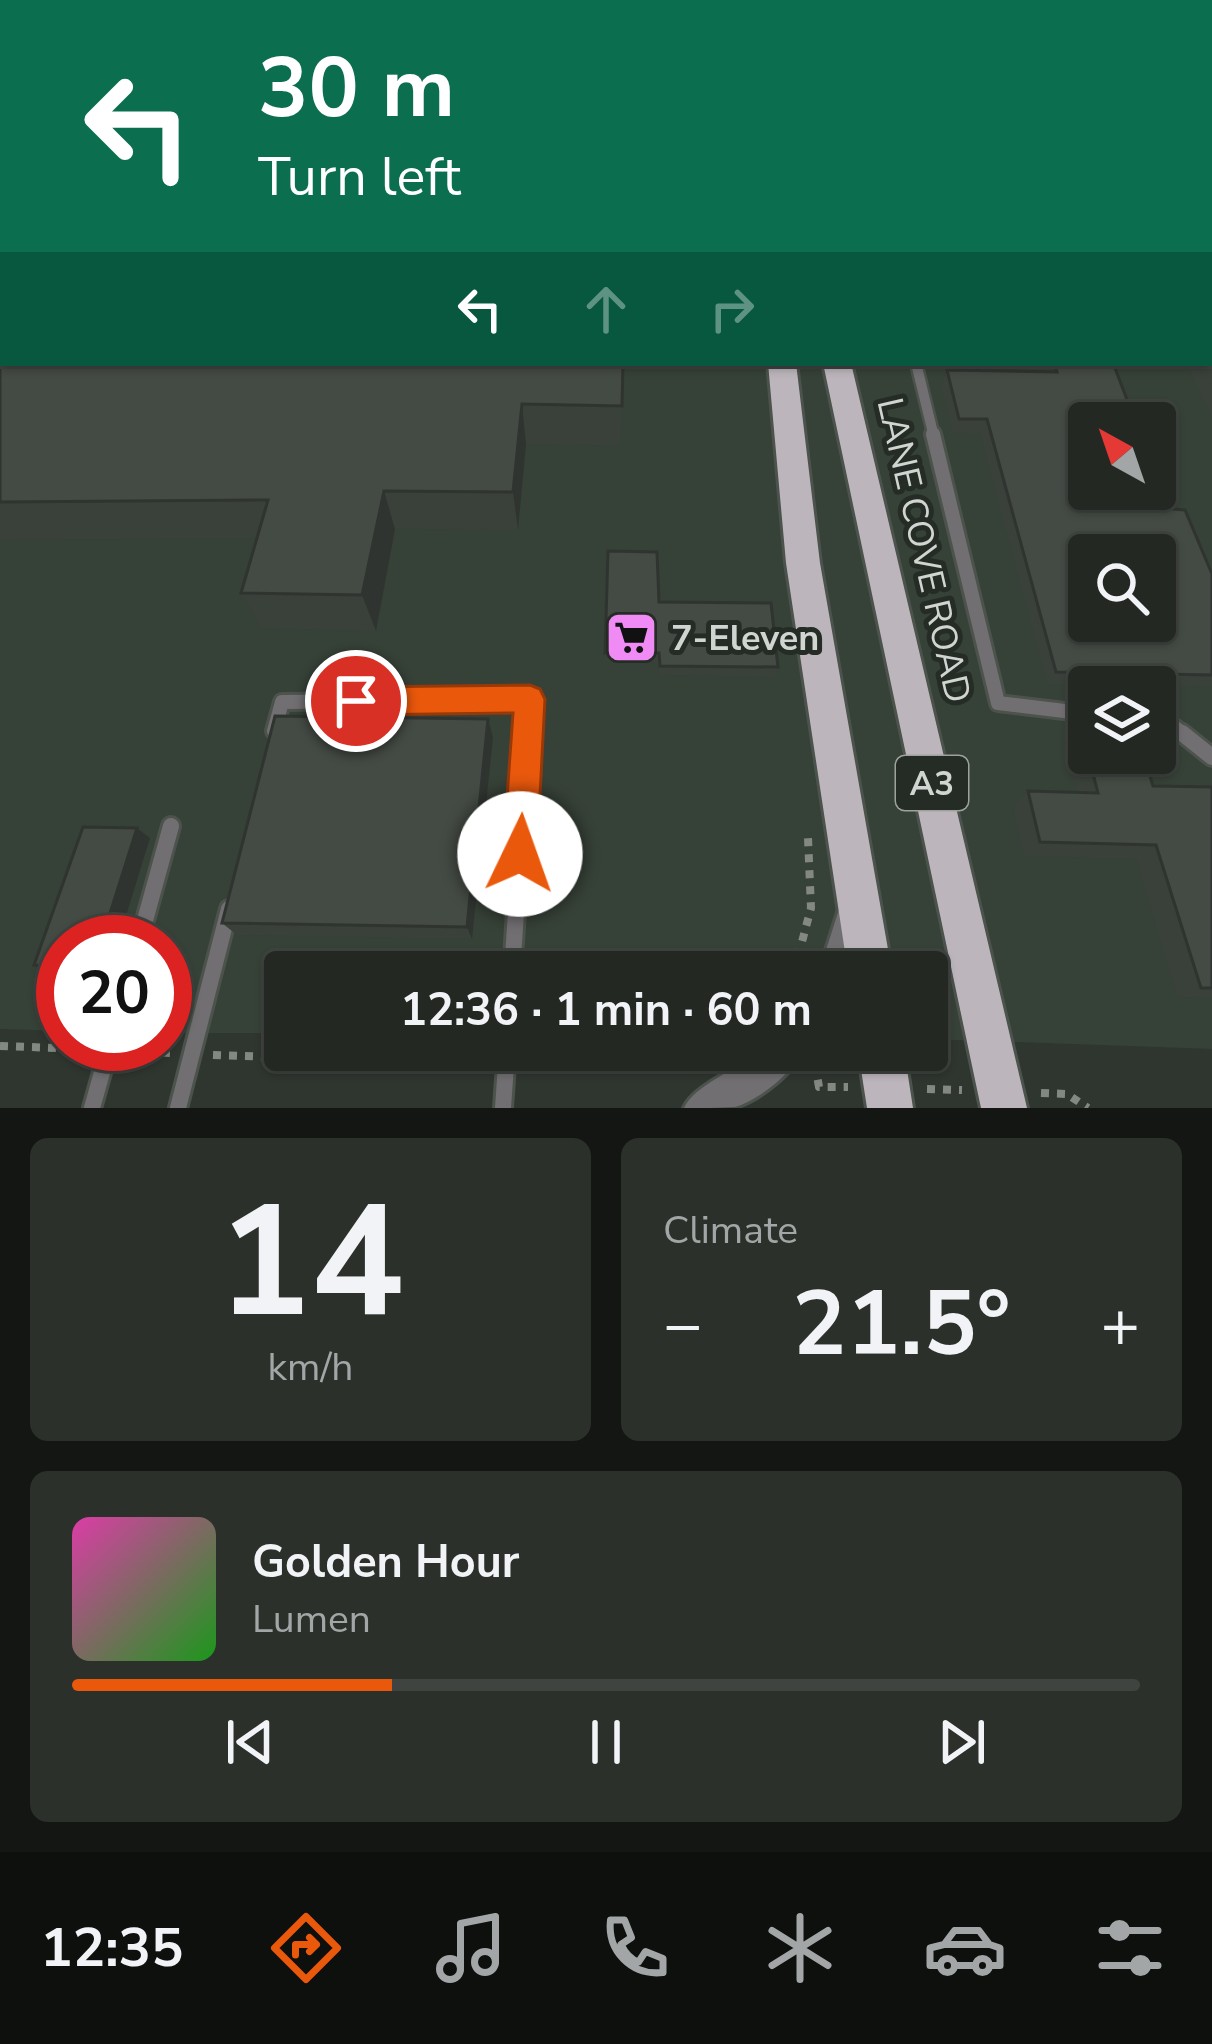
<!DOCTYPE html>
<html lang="en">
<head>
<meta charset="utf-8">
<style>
  body { margin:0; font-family:"Nunito Sans",sans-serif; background:#2b302b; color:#f1f3f6; height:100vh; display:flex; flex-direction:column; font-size:45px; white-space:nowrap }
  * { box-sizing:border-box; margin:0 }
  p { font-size:39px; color:#a3a6a6 }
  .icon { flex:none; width:66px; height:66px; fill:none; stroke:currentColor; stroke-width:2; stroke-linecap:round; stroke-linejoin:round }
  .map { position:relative; height:1108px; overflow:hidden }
  .details { display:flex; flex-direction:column; gap:30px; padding:30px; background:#131613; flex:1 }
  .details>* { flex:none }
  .guide { position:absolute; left:0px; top:0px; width:1212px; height:366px; box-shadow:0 3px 9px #0004,0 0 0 3px #404441; background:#0b6e4f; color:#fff; overflow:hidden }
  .needle { width:78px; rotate:320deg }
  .controls { position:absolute; left:1068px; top:402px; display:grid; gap:24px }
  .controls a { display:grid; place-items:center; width:108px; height:108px; border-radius:12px; background:#232823; box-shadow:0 3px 9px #0004,0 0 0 3px #404441; font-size:60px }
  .speed { position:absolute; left:36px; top:915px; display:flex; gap:24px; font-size:60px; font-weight:700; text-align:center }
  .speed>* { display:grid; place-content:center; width:156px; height:156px; border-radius:50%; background:#232823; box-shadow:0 3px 9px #0004,0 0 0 3px #404441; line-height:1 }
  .speed .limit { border:18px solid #d22; background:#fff; color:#111 }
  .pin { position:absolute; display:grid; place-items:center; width:102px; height:102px; color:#fff; margin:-51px; border:6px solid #fff; border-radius:50%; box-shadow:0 3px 12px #0007 }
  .me { position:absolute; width:132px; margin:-66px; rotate:3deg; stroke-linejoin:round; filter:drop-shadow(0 0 9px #0008) }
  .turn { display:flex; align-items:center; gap:42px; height:252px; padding:0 60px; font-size:54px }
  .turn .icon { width:156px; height:156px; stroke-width:2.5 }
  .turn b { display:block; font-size:84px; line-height:102px }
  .lanes { display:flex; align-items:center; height:114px; padding:0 60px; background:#0003; justify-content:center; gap:60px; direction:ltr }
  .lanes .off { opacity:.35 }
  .big { font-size:90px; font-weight:700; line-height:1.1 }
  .details .tile { flex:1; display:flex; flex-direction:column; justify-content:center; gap:18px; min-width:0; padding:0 42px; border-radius:18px; background:#2b302b }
  .details .dial { align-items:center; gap:0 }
  .dial b { font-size:156px; line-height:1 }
  .song { display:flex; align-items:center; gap:36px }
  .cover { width:144px; height:144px; border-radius:18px; background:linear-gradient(135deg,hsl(320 70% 55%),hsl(120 70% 35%)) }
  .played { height:12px; border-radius:6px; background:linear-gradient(90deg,#ea580c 30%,#404441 30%) }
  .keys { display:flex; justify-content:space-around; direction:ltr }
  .heat { display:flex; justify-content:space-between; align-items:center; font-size:66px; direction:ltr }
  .details .tiles { flex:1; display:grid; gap:30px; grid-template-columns:1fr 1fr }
  .tile:last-child { grid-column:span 2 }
  .trip { position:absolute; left:264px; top:951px; width:684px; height:120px; border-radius:12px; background:#232823; box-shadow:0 3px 9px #0004,0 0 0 3px #404441; font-weight:700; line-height:120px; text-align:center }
  .menu { display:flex; height:192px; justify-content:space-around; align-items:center; background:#0e100e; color:#a3a6a6 }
  .menu .icon { width:84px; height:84px }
  .menu .selected { color:#ea580c }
  .menu b { font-size:54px; color:#f1f3f6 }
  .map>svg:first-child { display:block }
  .built { fill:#364137; fill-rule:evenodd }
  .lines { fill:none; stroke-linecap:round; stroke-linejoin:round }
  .service-far3-casing { stroke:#4c524c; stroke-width:14 }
  .service-far2-casing { stroke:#4c524c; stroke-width:15 }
  .service-far1-casing { stroke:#4c524c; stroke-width:20 }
  .service-casing { stroke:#4c524c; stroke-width:22 }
  .minor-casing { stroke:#4c524c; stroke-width:6 }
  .tertiary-casing { stroke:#4c524c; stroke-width:6 }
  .trunk-casing { stroke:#4c524c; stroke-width:6 }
  .path { stroke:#838883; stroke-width:8; stroke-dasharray:8 8; stroke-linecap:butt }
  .service-far3 { stroke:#726f72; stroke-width:9 }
  .service-far2 { stroke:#726f72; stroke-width:10 }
  .service-far1 { stroke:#726f72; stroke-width:14 }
  .service { stroke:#726f72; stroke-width:16 }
  .minor { fill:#726f72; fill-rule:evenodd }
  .tertiary { fill:#726f72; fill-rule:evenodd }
  .trunk { fill:#bcb6bc; fill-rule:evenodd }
  .wall { fill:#3a403a }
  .shaded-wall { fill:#303430 }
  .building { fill:#444a44; stroke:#303430; stroke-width:3; fill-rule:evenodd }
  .route { fill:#ea580c; stroke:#983908; stroke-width:3 }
  .labels { text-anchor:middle; stroke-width:10; stroke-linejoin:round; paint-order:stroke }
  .shield { fill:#252b25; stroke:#9da29d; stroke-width:3 }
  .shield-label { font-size:33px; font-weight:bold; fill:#d1d5d1 }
  .street-label { font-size:36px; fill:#d1d5d1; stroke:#252b25 }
  .poi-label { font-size:36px; font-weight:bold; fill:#d1d5d1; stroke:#252b25; text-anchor:start }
</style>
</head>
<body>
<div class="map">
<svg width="1212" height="1108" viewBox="0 0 1212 1108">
  <rect width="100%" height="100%" fill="#2f352f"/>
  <path class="built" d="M0,0H1212V1049L927,1039V972H285V1033H165V942H63V1031L0,1029ZM3,3H1209V363H3ZM1089,423H1155V489H1089ZM1089,555H1155V621H1089ZM1089,687H1155V753H1089Z"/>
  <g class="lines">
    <defs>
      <path id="service-far3" d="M1110,0L1120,3
        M0,76L3,72"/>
      <path id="service-far2" d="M916,363L934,437"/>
      <path id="service-far1" d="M933,434L998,703L1089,714
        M1155,722L1169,723L1186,736
        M274,731L282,702L530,699L528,736"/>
      <path id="service" d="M1182,733L1212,757
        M139,942L171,826
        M512,972L528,733
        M92,1108L110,1044
        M178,1108L229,909
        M503,1108L507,1050"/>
      <path id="minor" d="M1209,256H1212V268H1209Z
        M0,277H3V289H0Z"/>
      <path id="tertiary" d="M851,902L862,906L866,917L851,972H819L840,906Z
        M762,1050H803C794,1072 759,1100 735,1107C720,1108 699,1108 684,1108C693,1086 741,1067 762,1050Z"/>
      <path id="trunk" d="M735,0H755V3H735Z
        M768,0H788V3H768Z
        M768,363H796L820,563L892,972H848L786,563Z
        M823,363H851L1027,1108H981Z
        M858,1050H904L913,1108H867Z"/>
    </defs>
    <use href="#service-far3" class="service-far3-casing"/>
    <use href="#service-far2" class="service-far2-casing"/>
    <use href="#service-far1" class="service-far1-casing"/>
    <use href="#service" class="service-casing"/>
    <use href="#minor" class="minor-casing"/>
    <use href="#tertiary" class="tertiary-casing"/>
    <use href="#trunk" class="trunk-casing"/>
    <path class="path" d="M794,972L811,908L808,838
      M0,1046L86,1049
      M130,1051L170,1053
      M213,1055L482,1064
      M815,1064L819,1087H848
      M531,1066L653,1067L703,1050
      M927,1089L962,1090
      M1041,1093L1067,1094L1088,1108"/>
    <use href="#service-far3" class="service-far3"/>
    <use href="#service-far2" class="service-far2"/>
    <use href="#service-far1" class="service-far1"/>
    <use href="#service" class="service"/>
    <use href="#minor" class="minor"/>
    <use href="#tertiary" class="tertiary"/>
    <use href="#trunk" class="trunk"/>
  </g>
  <path class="wall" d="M857,0H1072L1071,3H857Z
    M1149,0H1212V154L1209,153V3H1148Z
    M1209,275H1212V417L1186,363H1209Z
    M0,288L623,363L621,446L526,444L518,530L395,529L376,631L261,628L241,593L257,538L0,540Z
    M1041,363H1113L1089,423L1173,509L1212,574V687L1047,684L980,434L953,433L941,385L947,370L1044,372Z
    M608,551L659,602L778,667L775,677L659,675L658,663L605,662Z
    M1078,716L1153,786L1212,787V998L1177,997L1136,859L1024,856L1013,806L1028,791L1077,792L1062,733Z
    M493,737L472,939L237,935L222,923Z
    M150,838L63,942V972H50L34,965Z"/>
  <path class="shaded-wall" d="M0,0H28L26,3H3V36L0,40Z
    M947,0H1072L1071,3H934Z
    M3,91V165L0,169V95Z
    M522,404L526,444L518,530L513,492Z
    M384,491L395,529L376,631L362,595Z
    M488,719L493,737L472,939L467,927Z
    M137,828L150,838L118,942H101Z"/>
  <path class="building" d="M221,0H453L452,3H220Z
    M899,0H947L934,3H903Z
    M1156,0H1212V122H1209V3H1157Z
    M1209,275H1212V361L1209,355Z
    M0,288H3V363H623L622,406L522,404L513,492L384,491L362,595L241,593L268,500L0,502Z
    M1054,363H1113L1136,423H1089V489H1155V471L1173,509L1185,510L1212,574V675L1056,672L987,419H959L947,370L1057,372ZM1089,555H1155V621H1089Z
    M608,551L657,552L659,602L771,603L778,667L660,666L659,653H605Z
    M275,716L488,719L467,927L222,923Z
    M1078,716L1089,717V753H1143L1153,786L1212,787V988H1201L1156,845L1040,842L1028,791L1098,793Z
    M83,827L137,828L101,942H63V966L34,965Z"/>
  <path class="route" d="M530,685L540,689L545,699L537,854L532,866L520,870L508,866L503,854L513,713L356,715L345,711L340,701L345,691L356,687Z"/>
  <defs>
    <symbol id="supermarket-square" viewBox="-11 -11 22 22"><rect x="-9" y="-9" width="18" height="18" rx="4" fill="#f08bf5" stroke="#252b25"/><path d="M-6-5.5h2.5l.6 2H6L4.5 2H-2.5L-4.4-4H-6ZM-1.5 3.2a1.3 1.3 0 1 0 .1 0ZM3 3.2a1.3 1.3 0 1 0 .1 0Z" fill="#111"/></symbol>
  </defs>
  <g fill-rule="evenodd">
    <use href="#supermarket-square" x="602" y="608" width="59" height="59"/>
  </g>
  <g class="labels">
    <rect class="shield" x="896" y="756" width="72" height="54" rx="9"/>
    <g class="shield-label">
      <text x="932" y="795">A3</text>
    </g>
    <g class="street-label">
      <text transform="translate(925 550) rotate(77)" y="13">LANE COVE ROAD</text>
    </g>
    <g class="poi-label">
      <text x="671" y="650">7-Eleven</text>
    </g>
  </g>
</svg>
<div class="controls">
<a><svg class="needle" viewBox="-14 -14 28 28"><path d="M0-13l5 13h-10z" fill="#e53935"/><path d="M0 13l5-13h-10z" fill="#a3a6a6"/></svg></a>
<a><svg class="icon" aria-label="search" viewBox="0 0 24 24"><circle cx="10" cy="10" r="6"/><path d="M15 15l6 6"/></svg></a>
<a><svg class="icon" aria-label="layers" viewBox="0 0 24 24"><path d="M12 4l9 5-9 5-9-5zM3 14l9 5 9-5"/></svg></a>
</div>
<div class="speed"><div class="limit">20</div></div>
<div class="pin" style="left:356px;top:701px;background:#d93025"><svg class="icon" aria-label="arrive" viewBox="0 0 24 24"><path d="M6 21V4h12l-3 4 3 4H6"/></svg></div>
<svg class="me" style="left:520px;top:854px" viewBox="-20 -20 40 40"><circle r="19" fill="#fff"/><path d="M0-13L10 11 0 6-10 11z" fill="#ea580c"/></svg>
<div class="trip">12:36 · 1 min · 60 m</div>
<div class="guide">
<div class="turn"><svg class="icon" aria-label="left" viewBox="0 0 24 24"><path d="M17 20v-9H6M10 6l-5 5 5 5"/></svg><div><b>30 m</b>Turn left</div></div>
<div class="lanes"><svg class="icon" aria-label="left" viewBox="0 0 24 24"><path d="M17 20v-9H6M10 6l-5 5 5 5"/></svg><svg class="icon off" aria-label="ahead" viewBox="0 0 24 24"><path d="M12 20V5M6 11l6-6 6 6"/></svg><svg class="icon off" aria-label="right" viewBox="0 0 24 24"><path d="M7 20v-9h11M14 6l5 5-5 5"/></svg></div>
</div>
</div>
<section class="details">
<div class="tiles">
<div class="tile dial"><b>14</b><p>km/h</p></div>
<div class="tile"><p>Climate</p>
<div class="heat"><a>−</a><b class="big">21.5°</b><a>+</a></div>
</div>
<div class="tile">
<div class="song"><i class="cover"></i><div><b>Golden Hour</b><p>Lumen</p></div></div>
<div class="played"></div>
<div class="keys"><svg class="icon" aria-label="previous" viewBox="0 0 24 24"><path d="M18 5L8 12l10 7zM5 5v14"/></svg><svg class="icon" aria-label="pause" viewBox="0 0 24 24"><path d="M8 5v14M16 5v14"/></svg><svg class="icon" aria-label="next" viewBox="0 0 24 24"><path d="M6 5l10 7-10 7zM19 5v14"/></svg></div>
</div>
</div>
</section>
<nav class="menu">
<b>12:35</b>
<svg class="icon selected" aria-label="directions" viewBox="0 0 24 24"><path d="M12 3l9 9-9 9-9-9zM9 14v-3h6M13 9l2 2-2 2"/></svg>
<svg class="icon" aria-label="music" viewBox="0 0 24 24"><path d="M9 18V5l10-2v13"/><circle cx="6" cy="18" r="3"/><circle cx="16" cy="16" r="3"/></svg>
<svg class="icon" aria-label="phone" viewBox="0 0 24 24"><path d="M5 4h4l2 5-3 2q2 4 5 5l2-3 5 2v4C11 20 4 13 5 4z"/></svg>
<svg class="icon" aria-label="climate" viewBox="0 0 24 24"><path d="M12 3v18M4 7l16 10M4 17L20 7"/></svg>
<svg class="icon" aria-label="car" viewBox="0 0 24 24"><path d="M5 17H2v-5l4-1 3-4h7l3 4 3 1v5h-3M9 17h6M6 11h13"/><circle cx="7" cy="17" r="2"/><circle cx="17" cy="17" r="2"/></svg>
<svg class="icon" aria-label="filters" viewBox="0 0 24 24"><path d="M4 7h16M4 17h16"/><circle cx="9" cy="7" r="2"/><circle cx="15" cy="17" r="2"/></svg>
</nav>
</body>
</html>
